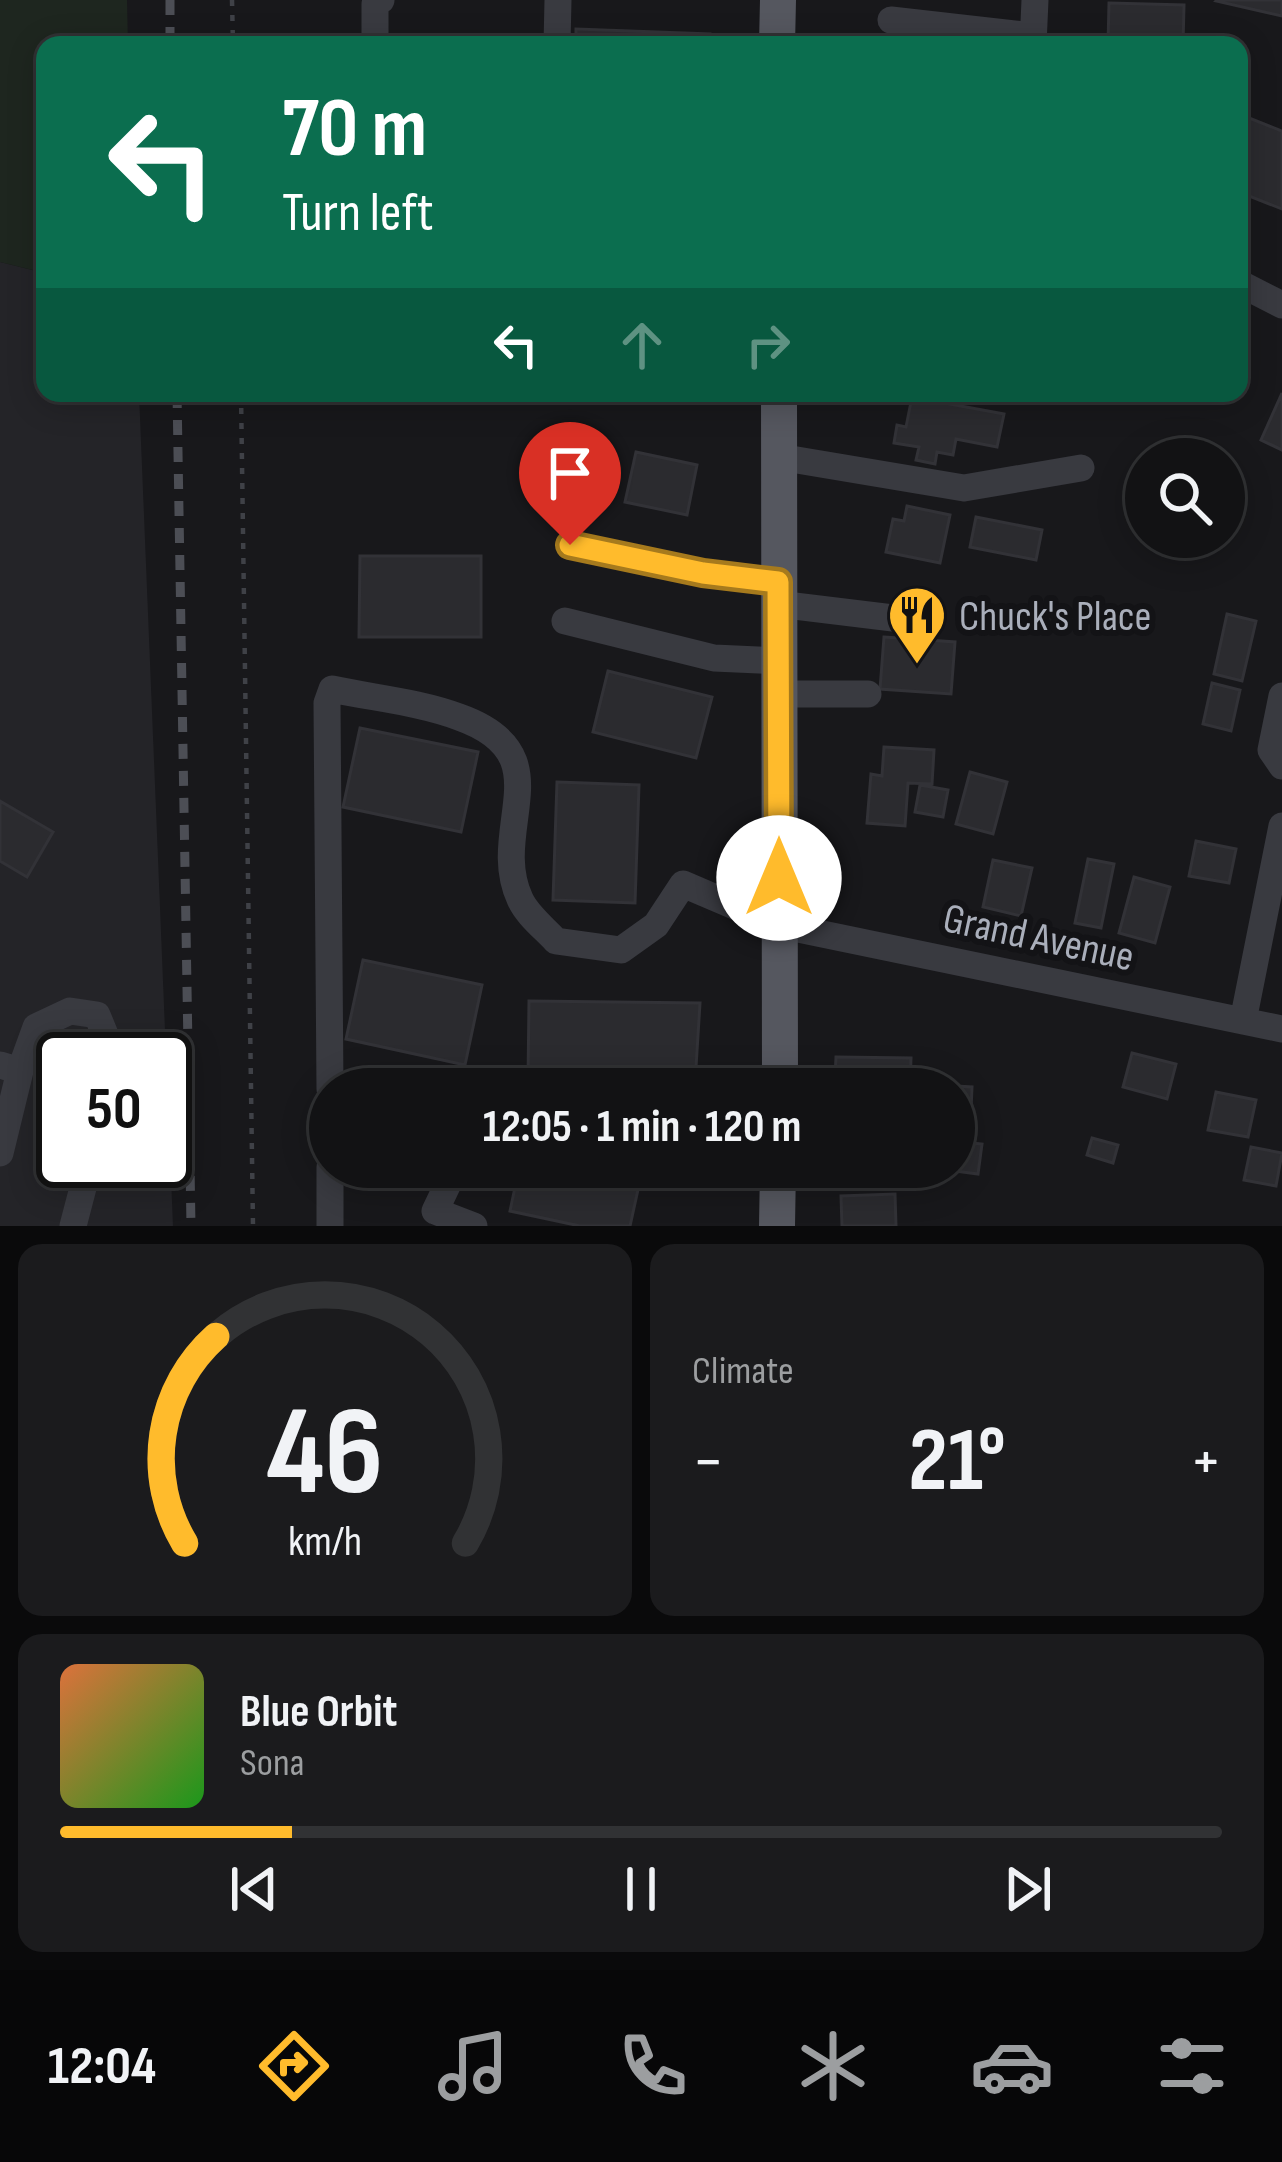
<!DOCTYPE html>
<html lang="en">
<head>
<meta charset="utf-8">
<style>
  body { margin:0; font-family:"Sofia Sans Condensed",sans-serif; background:#1b1b1d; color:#f1f3f6; height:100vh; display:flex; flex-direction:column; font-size:45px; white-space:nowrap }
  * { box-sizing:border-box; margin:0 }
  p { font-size:39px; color:#9c9ea0 }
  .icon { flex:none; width:66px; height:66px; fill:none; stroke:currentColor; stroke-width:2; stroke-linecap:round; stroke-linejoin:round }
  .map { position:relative; height:1226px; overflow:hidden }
  .details { display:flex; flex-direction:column; gap:18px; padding:18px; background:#0a0a0b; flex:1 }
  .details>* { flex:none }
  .top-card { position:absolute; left:36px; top:36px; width:1212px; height:366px; border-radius:24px; box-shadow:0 6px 30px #0003,0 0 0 3px #313234; background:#0b6e4f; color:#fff; overflow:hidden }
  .buttons { position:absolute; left:1125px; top:438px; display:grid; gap:24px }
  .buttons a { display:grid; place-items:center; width:120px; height:120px; border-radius:50%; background:#121214; box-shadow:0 6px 30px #0003,0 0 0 3px #313234; font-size:60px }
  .speed { position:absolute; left:36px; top:1032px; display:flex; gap:24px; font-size:60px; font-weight:700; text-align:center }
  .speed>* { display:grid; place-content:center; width:156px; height:156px; border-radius:50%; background:#121214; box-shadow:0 6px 30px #0003,0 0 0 3px #313234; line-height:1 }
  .speed .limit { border:6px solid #111; border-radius:18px; background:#fff; color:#111 }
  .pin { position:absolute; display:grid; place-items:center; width:102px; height:102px; color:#fff; margin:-123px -51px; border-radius:50% 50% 50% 0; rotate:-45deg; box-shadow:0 0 12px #0007 }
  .pin .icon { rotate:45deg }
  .me { position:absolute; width:132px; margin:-66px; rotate:0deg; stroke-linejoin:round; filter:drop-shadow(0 0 9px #0008) }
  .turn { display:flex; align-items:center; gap:42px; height:252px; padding:0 48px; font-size:54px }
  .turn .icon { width:156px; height:156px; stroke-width:2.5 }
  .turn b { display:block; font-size:84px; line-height:102px }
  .lanes { display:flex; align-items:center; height:114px; padding:0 48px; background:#0003; justify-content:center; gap:60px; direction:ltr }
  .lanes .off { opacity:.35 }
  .big { font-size:90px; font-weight:700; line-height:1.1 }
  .details .card { flex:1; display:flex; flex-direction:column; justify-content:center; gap:18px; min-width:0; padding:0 42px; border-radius:24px; background:#1b1b1d }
  .details .dial { align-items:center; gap:0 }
  .dial svg { height:312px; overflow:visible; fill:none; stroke:#313234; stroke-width:7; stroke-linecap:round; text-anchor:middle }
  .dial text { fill:#f1f3f6; stroke:none }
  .song { display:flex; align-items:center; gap:36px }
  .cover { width:144px; height:144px; border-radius:18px; background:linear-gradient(135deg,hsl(20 70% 55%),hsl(120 70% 35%)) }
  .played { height:12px; border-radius:6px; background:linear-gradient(90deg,#ffbb2c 20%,#313234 20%) }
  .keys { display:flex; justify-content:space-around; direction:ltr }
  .heat { display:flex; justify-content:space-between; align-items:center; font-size:66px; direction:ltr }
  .details .tiles { flex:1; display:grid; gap:18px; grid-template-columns:1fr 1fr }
  .card:last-child { grid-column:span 2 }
  .trip { position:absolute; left:309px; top:1068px; width:666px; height:120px; border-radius:60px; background:#121214; box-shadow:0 6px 30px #0003,0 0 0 3px #313234; font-weight:700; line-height:120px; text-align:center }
  .tab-bar { display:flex; height:192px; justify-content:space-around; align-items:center; background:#070708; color:#9c9ea0 }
  .tab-bar .icon { width:84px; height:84px }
  .tab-bar .current { color:#ffbb2c }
  .tab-bar b { font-size:54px; color:#f1f3f6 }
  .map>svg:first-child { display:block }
  .built { fill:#242428; fill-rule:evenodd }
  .green { fill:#1e261f }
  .building { fill:#2b2b2f; stroke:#323237; stroke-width:3 }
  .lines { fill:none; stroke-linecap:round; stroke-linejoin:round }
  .path { stroke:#3f4147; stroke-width:4.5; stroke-dasharray:6 9; stroke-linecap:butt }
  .minor { stroke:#393a40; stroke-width:27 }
  .major { stroke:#55575f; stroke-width:36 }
  .rail { stroke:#4c4e55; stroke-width:9; stroke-dasharray:15 12; stroke-linecap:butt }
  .route-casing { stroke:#a67a1d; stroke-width:30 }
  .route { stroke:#ffbb2c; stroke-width:21 }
  .labels { text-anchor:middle; stroke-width:12; stroke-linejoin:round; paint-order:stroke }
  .poi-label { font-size:42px; fill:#aaafbb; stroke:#131316; text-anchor:start }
  .street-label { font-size:42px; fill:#aaafbb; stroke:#131316 }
</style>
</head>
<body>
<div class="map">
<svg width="1282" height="1226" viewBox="0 0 1282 1226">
  <rect width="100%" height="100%" fill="#18181b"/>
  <path class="built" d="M0,262L45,273V393H139L173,1226H0ZM63,1059H165V1161H63Z"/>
  <path class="green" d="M0,0H127L128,45H45V273L0,262Z"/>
  <path class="building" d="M1282,0V16L1216,1L1217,0Z
    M1109,3L1184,5L1183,45H1108Z
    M576,29L710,34V45H576Z
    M1239,114L1282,131V209L1239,192Z
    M1282,393V450L1261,440Z
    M912,397L1004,414L997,447L956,439L953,455L937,452L935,464L916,460L919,447L894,443L897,425L906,427Z
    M636,452L697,465L687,515L625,502Z
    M907,506L950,515L940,563L886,552L893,519L904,521Z
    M976,517L1042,530L1036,560L970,547Z
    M360,556H481V637H359Z
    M1227,614L1256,621L1242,681L1214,674Z
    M884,637L955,642L951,694L880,689Z
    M608,671L712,697L696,758L593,732Z
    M1212,683L1240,690L1231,731L1203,724Z
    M360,728L478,752L461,832L343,807Z
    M884,747L934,750L932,784L908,783L905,826L867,823L871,774L882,776Z
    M970,772L1007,782L993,834L956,824Z
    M557,782L639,785L635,903L553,900Z
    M920,785L948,790L943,817L915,812Z
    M0,801L53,832L27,877L0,861Z
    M1196,841L1236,849L1229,883L1189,876Z
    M1088,859L1114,864L1101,928L1075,923Z
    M993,860L1032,868L1021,916L983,907Z
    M1134,877L1170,887L1155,943L1119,933Z
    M363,960L482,985L465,1065L346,1039Z
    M529,1001L700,1003L695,1083L528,1081Z
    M1132,1053L1176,1064L1167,1099L1123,1087Z
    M836,1057L911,1058L910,1089H846V1078L835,1077Z
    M938,1085L972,1087L970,1135L954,1134V1089Z
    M1216,1092L1256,1100L1248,1137L1208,1130Z
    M1092,1138L1118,1145L1113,1163L1087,1155Z
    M954,1141L982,1144L978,1174L940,1169L954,1167Z
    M1251,1147L1282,1153L1276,1186L1244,1180Z
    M584,1167H643L630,1226H580L510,1211L518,1173L580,1186Z
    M895,1194L896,1226H842L841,1196Z"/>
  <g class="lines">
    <path class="path" d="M232,0L233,45
      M241,393L253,1226"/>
    <path class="minor" d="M891,20L1033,36
      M375,45V4L381,0
      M557,45L558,0
      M1033,45L1035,0
      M1239,283L1282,305
      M779,457L964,488L1081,468
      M570,545L703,573L778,582
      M778,604L893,618
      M565,621L714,658L778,661
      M778,694H868
      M1282,696L1271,750L1282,766
      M1243,1021L1282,826
      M0,1065L20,1071L36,1027L70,1011L97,1015L115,1059
      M330,1089L327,703L332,689C373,698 419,702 459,717C566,755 487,828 520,899C527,915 544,928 556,941L621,950L656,925L683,884L779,925L1282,1029
      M0,1153L20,1071
      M456,1167L435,1211L474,1226
      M73,1226L90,1161
      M330,1226V1167"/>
    <path class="major" d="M777,45L778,0
      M779,393L780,1089
      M777,1226L778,1167"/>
    <path class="rail" d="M170,0V45
      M177,393L191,1226"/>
  </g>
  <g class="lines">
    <defs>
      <path id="route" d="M570,545L703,573L778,582L779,878"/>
    </defs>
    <use href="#route" class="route-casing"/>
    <use href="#route" class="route"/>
  </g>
  <defs>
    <symbol id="restaurant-pin" viewBox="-11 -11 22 30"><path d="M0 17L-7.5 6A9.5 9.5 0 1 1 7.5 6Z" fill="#ffbb2c" stroke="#131316"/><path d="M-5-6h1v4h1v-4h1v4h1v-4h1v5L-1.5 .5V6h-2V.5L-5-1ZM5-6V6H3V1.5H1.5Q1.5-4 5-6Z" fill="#111"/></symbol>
  </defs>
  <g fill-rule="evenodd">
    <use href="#restaurant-pin" x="884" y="582" width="66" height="90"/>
  </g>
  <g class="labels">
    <g class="poi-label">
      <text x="959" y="630">Chuck's Place</text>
    </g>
    <g class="street-label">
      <text transform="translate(1039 936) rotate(12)" y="15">Grand Avenue</text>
    </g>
  </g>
</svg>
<div class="buttons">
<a><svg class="icon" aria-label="search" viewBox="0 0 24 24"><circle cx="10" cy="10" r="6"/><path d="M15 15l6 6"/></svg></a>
</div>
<div class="speed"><div class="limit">50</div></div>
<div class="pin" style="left:570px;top:545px;background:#d93025"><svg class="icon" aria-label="arrive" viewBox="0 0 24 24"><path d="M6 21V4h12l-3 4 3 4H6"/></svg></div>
<svg class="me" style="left:779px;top:878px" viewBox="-20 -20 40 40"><circle r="19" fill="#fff"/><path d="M0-13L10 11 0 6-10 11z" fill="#ffbb2c"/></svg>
<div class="trip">12:05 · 1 min · 120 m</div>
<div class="top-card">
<div class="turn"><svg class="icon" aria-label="left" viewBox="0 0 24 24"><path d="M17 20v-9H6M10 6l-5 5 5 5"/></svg><div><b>70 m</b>Turn left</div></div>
<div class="lanes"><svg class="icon" aria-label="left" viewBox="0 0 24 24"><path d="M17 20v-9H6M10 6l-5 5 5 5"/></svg><svg class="icon off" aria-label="ahead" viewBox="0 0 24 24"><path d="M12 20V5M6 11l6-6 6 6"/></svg><svg class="icon off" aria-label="right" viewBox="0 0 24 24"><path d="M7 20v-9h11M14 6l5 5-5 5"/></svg></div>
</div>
</div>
<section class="details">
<div class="tiles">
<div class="card dial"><svg viewBox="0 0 100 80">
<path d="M14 69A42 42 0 1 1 86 69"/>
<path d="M14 69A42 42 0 0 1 22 16" stroke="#ffbb2c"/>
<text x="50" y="56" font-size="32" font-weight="700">46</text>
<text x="50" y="72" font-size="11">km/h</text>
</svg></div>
<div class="card"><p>Climate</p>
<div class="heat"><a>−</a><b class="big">21°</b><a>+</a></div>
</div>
<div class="card">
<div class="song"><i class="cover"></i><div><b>Blue Orbit</b><p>Sona</p></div></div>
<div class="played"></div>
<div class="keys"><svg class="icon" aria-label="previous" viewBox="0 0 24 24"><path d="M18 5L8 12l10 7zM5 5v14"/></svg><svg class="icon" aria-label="pause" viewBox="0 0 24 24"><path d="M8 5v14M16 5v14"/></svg><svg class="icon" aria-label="next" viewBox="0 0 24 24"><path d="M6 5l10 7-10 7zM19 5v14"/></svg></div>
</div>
</div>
</section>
<nav class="tab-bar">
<b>12:04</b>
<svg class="icon current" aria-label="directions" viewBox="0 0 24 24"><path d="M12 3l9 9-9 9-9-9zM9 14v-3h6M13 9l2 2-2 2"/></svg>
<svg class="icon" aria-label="music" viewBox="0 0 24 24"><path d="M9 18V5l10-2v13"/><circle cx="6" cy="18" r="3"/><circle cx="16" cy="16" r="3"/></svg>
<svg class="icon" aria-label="phone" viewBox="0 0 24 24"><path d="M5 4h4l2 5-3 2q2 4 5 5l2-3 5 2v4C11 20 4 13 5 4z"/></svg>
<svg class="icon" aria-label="climate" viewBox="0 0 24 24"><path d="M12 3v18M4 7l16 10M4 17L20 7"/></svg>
<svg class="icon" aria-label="car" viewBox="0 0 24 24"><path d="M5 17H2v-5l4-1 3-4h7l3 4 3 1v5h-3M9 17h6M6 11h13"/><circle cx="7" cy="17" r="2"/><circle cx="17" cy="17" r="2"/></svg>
<svg class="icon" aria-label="filters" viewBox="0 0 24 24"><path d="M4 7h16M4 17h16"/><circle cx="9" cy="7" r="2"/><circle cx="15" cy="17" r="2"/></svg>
</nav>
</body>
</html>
